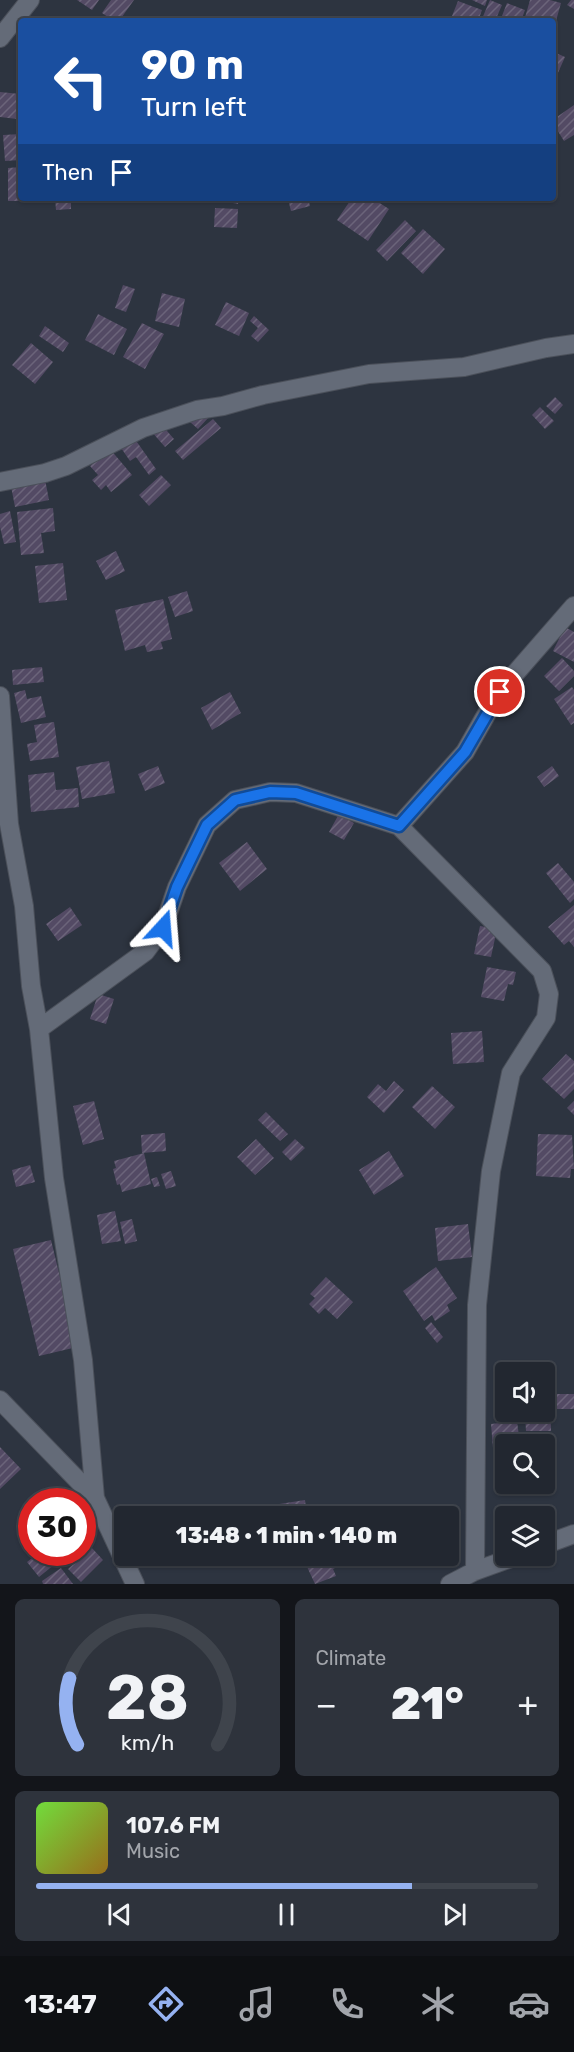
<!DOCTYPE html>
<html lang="en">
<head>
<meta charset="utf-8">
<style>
  body { margin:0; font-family:Rubik,sans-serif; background:#2e333c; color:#f1f3f6; height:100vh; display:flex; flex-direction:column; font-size:22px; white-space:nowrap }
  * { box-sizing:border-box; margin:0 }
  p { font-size:20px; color:#a2a5ab }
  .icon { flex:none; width:33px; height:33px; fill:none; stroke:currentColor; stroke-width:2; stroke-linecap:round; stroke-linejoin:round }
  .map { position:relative; height:1584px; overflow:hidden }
  .side { display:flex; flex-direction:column; gap:15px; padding:15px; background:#13151a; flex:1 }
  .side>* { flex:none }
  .banner { position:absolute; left:18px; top:18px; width:538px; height:183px; border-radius:6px; box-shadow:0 2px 4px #0004,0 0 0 2px #3f444c; background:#1a4fa0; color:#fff; overflow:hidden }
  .buttons { position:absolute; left:495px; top:1362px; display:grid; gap:12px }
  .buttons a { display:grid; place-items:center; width:60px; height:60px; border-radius:6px; background:#222730; box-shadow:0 2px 4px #0004,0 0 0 2px #3f444c; font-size:30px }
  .speed { position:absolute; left:18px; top:1488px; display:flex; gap:12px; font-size:30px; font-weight:700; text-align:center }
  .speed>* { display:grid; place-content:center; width:78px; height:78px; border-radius:50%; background:#222730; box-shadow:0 2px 4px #0004,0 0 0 2px #3f444c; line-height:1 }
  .speed .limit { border:9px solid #d22; background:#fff; color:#111 }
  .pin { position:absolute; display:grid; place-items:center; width:51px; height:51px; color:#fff; margin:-26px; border:3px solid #fff; border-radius:50%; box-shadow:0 2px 6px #0007 }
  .me { position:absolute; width:66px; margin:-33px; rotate:19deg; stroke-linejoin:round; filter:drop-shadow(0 0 4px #0008) }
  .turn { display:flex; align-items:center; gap:21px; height:126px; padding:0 24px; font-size:27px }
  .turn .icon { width:78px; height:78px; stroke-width:2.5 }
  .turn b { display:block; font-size:42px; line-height:51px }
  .then { display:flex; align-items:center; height:57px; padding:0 24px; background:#0003; gap:12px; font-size:22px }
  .big { font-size:45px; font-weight:800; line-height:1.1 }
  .side .widget { flex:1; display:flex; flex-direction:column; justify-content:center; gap:9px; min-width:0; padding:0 21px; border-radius:9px; background:#2e333c }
  .side .dial { align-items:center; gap:0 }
  .dial svg { height:156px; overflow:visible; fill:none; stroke:#3f444c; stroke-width:7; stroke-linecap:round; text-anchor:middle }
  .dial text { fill:#f1f3f6; stroke:none }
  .song { display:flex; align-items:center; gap:18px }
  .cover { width:72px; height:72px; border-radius:9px; background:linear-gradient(135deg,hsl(100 70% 55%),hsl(40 70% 35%)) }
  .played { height:6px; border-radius:3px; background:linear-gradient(90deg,#95b2f1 75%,#3f444c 75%) }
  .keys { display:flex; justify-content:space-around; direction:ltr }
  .heat { display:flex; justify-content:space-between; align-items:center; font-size:33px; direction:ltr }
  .side .tiles { flex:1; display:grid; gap:15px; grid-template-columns:1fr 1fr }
  .widget:last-child { grid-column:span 2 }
  .trip { position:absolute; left:114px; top:1506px; width:345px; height:60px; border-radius:6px; background:#222730; box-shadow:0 2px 4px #0004,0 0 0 2px #3f444c; font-weight:800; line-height:60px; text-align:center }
  .dock { display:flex; height:96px; justify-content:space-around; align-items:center; background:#0e1013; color:#a2a5ab }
  .dock .icon { width:42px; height:42px }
  .dock .current { color:#95b2f1 }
  .dock b { font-size:27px; color:#f1f3f6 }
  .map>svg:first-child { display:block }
  .building { fill:url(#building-hatch) }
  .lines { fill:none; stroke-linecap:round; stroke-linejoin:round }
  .minor-casing { stroke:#4b505a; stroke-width:20 }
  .minor { stroke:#646b78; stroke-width:18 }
  .route-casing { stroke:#114b97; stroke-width:15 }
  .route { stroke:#1a73e8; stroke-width:10 }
</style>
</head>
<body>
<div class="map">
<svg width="574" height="1584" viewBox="0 0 574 1584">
  <defs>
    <pattern id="building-hatch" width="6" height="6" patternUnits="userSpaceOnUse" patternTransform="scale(1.5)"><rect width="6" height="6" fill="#534a64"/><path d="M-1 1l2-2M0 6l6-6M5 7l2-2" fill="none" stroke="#6b647a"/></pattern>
  </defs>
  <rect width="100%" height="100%" fill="#2d3440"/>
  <path class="building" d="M77,0H99L92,10Z
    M111,0H134L119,21H114L102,13Z
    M472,0H487L485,6Z
    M490,0L502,5L495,21H481Z
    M530,0H550L561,3L554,28V21H524Z
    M571,0H574V9L567,5Z
    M458,1L482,10L478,21H450Z
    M507,3L525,10L521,21H500Z
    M554,52L565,57L557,75L554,73Z
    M0,92L20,94L17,119L0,117Z
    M574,105V135L564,141L554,125V119Z
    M21,134V160L5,161L3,135Z
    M21,167V198H30V201H8V168Z
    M55,198H71V209L56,210Z
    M222,198H239L238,204L222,201Z
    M293,198H308L310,206L291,211L288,199Z
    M352,198H372L389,209L368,241L337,220Z
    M215,208L238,209L237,228L214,227Z
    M405,220L416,231L387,261L376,250Z
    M423,229L445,249L423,274L401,253Z
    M123,285L135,289L126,312L115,308Z
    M162,293L185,299L179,327L155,321Z
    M226,302L249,313L239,336L215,325Z
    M98,314L127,329L114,355L85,340Z
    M254,316L269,330L258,342L251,336L258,328L250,321Z
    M142,323L164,334L145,369L123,357Z
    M45,326L69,343L63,352L39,336Z
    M31,343L53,362L35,384L12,365Z
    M555,397L563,405L555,414L546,406Z
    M540,407L554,421L545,429L532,415Z
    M202,410L209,417L198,429L190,422Z
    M213,419L221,428L183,460L175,451Z
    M160,423L174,439L165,447L151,431Z
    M132,435L156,469L149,475L136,457L130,461L119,445Z
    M110,449L132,475L111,492L106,485L101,490L92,480L98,475L90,466Z
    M44,474L49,500L15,507L10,481Z
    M161,475L171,485L149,506L139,495Z
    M53,508L55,531L41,533L44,553L21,555L17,512Z
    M10,511L16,542L4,544L0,527V514Z
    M116,551L125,571L106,580L96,561Z
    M63,563L67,600L39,603L35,566Z
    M187,591L193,611L175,617L168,597Z
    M163,599L172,639L161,642L163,649L147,652L145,645L125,651L115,610Z
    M565,627L574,632V662L553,651Z
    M562,658L574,671V676L559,691L544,676Z
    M42,667L44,682L13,685L12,670Z
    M572,687L574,690V723L571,725L554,699Z
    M25,690L27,699L41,696L46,717L21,723L14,693Z
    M230,692L241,713L212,730L201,708Z
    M54,722L59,757L30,761L27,744L37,742L34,725Z
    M109,761L115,793L82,799L76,767Z
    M158,766L165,783L145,791L138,774Z
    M552,766L559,776L544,787L537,777Z
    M54,772L56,790L78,788L79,807L31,812L28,775Z
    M339,814L354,823L344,840L329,832Z
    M247,842L267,869L240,891L219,863Z
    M558,863L574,882V899L570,903L546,873Z
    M574,905V947L569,941L564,945L548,927Z
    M70,907L82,925L58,941L46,924Z
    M480,926L497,929L491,957L474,954Z
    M487,967L516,972L513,985L508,984L504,1001L481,997Z
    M98,994L114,999L106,1024L90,1019Z
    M482,1031L484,1062L453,1064L451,1033Z
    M566,1054L574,1061V1089L564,1099L542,1079Z
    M394,1081L404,1090L384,1113L367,1097L378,1084L386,1091Z
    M432,1086L455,1107L435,1129L412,1107Z
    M94,1101L104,1139L83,1145L73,1106Z
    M574,1101V1115L567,1108Z
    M266,1112L288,1134L280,1141L258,1120Z
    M165,1133L166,1151L142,1153L141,1135Z
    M538,1134L572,1135L574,1169H571L570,1178L536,1176Z
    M256,1139L274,1158L255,1175L237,1157Z
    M295,1139L305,1148L291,1161L282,1152Z
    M389,1151L404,1176L374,1195L359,1170Z
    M144,1153L151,1184L122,1192L120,1184L117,1185L113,1169L116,1168L114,1161Z
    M30,1165L35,1182L16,1187L12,1170Z
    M171,1171L176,1186L166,1189L161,1174Z
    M157,1177L160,1186L154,1187L151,1179Z
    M115,1211L121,1241L102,1244L97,1215Z
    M132,1219L137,1241L125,1244L120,1222Z
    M468,1224L472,1257L438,1261L435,1228Z
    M51,1240L77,1347L39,1356L13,1249Z
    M436,1267L457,1298L447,1305L450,1311L435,1321L432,1315L424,1321L403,1291Z
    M326,1277L353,1302L337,1319L325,1308L319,1314L309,1304L315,1298L310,1294Z
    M431,1322L443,1337L437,1343L425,1328Z
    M557,1394H574V1409H557Z
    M544,1396H550L551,1431H526L525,1415H520V1412H544Z
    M517,1421L520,1444H506V1447L493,1448L491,1424Z
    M0,1447L21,1469L0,1489Z
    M305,1500L307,1516H274L273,1505Z
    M82,1522L92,1534L82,1542Z
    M91,1547L103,1560L81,1582L68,1569Z
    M40,1552H70L39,1577L27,1562Z
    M302,1556H355L356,1558L333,1569L336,1576L315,1584Z
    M61,1568L73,1584H43L42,1581Z"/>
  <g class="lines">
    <defs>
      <path id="minor" d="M0,38L30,0
        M0,482L45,473L66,466L143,428L197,410L223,406L263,395L369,374L464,367L546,348L574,344
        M0,696L9,824L24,906L31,986L39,1029L54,1178L83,1360L95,1498
        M399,826L465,752L499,692L574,606
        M39,1029L145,952L163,928L177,887L207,825L235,800L270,792L296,793L399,826L542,971L549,994L546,1018L511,1073L491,1171L477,1305L475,1571
        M0,1400L95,1498L135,1584
        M544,1545L574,1534
        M450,1584L475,1571L517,1556"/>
    </defs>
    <use href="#minor" class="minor-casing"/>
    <use href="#minor" class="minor"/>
  </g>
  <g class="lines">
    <defs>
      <path id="route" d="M163,928L177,887L207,825L235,800L270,792L296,793L399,826L465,752L500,692"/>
    </defs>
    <use href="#route" class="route-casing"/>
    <use href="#route" class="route"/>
  </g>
</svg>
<div class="buttons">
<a><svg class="icon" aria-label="sound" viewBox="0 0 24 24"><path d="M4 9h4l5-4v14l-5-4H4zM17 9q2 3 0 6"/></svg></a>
<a><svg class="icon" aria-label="search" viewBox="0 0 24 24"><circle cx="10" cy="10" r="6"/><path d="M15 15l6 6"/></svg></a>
<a><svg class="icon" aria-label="layers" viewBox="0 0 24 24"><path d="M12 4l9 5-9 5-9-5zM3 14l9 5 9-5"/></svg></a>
</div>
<div class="speed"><div class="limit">30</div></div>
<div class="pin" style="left:500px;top:692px;background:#d93025"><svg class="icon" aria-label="arrive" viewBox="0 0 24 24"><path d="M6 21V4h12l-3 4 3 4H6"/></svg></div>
<svg class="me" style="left:163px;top:928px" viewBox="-20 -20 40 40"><path d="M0-17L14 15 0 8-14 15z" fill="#1a73e8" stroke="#fff" stroke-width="4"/></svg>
<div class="trip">13:48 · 1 min · 140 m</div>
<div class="banner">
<div class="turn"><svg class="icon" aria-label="left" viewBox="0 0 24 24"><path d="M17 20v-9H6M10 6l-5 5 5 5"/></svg><div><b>90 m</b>Turn left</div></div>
<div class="then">Then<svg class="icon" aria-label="arrive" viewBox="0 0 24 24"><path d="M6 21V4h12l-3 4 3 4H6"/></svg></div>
</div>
</div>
<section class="side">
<div class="tiles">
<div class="widget dial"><svg viewBox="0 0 100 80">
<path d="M14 69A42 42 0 1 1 86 69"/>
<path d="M14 69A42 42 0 0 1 10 35" stroke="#95b2f1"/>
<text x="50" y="56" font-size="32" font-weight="700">28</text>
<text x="50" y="72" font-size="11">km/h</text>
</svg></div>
<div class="widget"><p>Climate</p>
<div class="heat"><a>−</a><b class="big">21°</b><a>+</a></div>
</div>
<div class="widget">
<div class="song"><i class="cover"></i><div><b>107.6 FM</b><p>Music</p></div></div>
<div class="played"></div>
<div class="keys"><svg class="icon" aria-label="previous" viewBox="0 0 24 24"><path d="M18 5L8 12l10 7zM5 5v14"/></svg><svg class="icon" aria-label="pause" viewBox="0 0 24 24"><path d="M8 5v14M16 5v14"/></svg><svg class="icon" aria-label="next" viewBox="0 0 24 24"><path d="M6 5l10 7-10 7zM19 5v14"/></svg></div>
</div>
</div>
</section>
<nav class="dock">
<b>13:47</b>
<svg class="icon current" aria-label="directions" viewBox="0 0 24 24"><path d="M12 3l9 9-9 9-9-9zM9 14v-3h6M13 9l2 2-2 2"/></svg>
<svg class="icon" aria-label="music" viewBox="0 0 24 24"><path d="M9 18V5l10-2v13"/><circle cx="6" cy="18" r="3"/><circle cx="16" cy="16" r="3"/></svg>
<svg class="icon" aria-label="phone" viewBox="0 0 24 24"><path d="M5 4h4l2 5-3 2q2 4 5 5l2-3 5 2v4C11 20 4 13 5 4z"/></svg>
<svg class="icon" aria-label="climate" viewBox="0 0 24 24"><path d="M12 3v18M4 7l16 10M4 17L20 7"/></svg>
<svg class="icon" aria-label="car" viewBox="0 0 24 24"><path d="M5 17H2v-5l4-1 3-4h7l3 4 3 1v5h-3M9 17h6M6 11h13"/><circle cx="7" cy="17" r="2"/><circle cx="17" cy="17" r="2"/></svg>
</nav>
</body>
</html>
